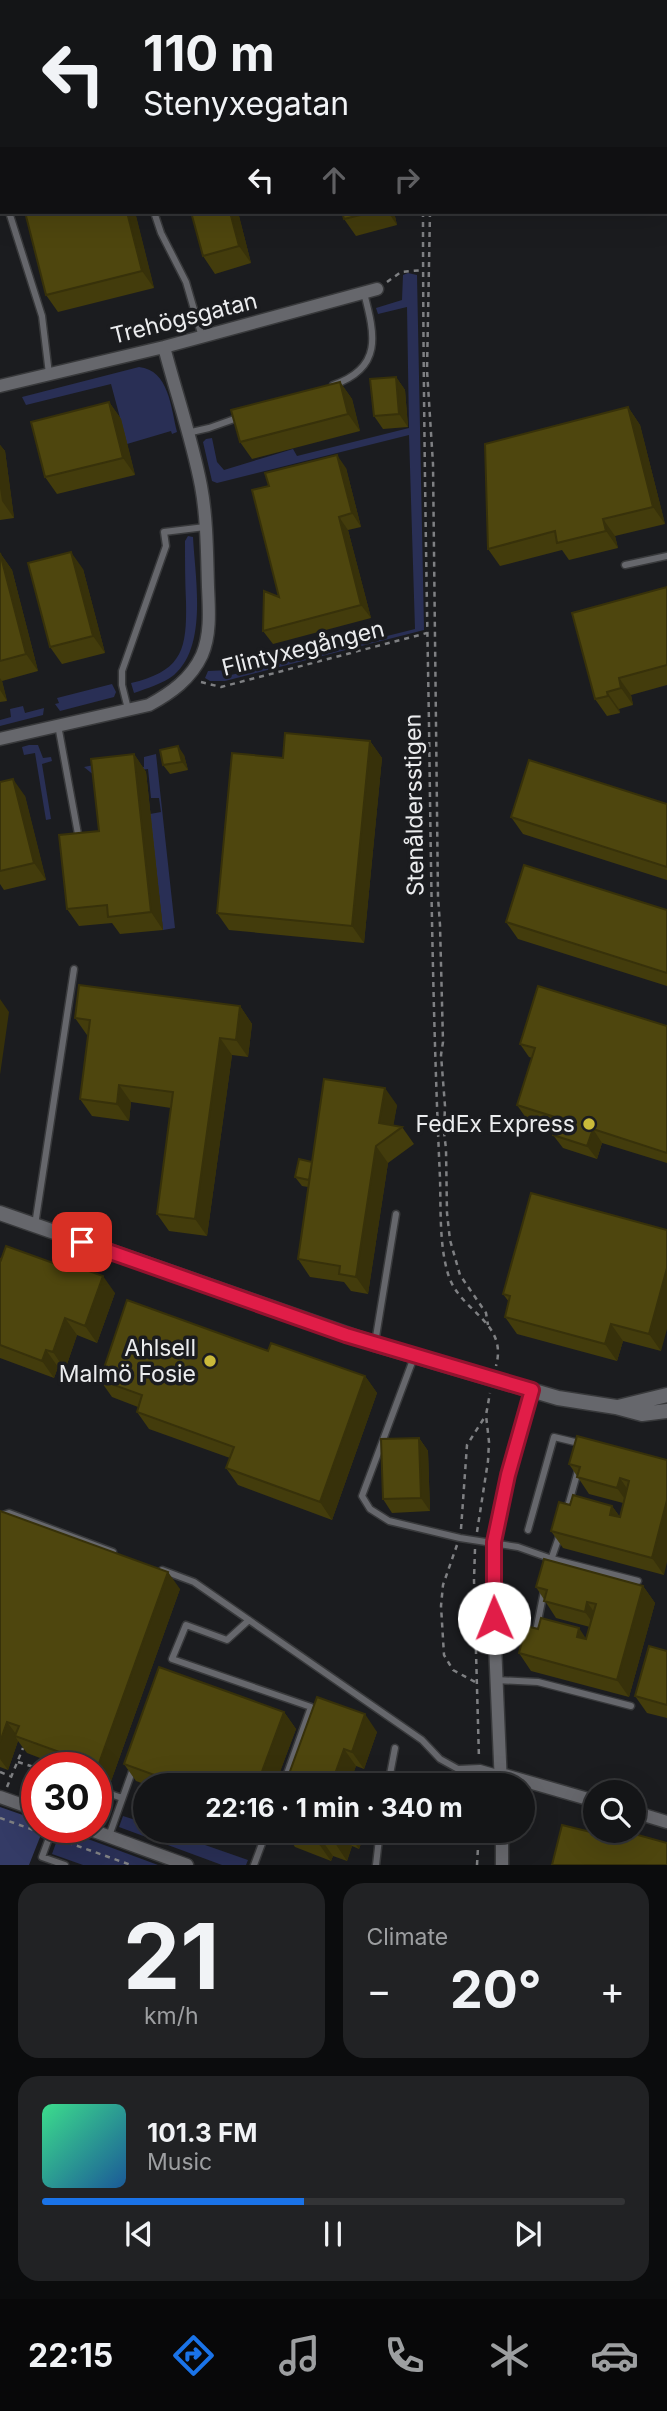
<!DOCTYPE html>
<html lang="en">
<head>
<meta charset="utf-8">
<style>
  body { margin:0; font-family:Inter,sans-serif; background:#212224; color:#f1f3f6; height:100vh; display:flex; flex-direction:column; font-size:26px; white-space:nowrap }
  * { box-sizing:border-box; margin:0 }
  p { font-size:23px; color:#9d9fa1 }
  .icon { flex:none; width:38px; height:38px; fill:none; stroke:currentColor; stroke-width:2; stroke-linecap:round; stroke-linejoin:round }
  .map { position:relative; height:1865px; overflow:hidden }
  .drawer { display:flex; flex-direction:column; gap:18px; padding:18px; background:#0b0c0d; flex:1 }
  .drawer>* { flex:none }
  .banner { position:absolute; left:0px; top:0px; width:668px; height:214px; box-shadow:0 7px 28px #0002,0 0 0 2px #333436; background:#141517; color:#f1f3f6; overflow:hidden }
  .tools { position:absolute; left:583px; top:1780px; display:grid; gap:14px }
  .tools a { display:grid; place-items:center; width:63px; height:63px; border-radius:50%; background:#141517; box-shadow:0 7px 28px #0002,0 0 0 2px #333436; font-size:35px }
  .speed { position:absolute; left:21px; top:1752px; display:flex; gap:14px; font-size:35px; font-weight:700; text-align:center }
  .speed>* { display:grid; place-content:center; width:91px; height:91px; border-radius:50%; background:#141517; box-shadow:0 7px 28px #0002,0 0 0 2px #333436; line-height:1 }
  .speed .limit { border:10px solid #d22; background:#fff; color:#111 }
  .pin { position:absolute; display:grid; place-items:center; width:60px; height:60px; color:#fff; margin:-30px; border-radius:14px; box-shadow:0 4px 10px #0006 }
  .me { position:absolute; width:77px; margin:-38px; rotate:359deg; stroke-linejoin:round; filter:drop-shadow(0 0 5px #0008) }
  .turn { display:flex; align-items:center; gap:24px; height:147px; padding:0 28px; font-size:32px }
  .turn .icon { width:91px; height:91px; stroke-width:2.5 }
  .turn b { display:block; font-size:49px; line-height:60px }
  .lanes { display:flex; align-items:center; height:66px; padding:0 28px; background:#0003; justify-content:center; gap:35px; direction:ltr }
  .lanes .off { opacity:.35 }
  .big { font-size:52px; font-weight:700; line-height:1.1 }
  .drawer .card { flex:1; display:flex; flex-direction:column; justify-content:center; gap:10px; min-width:0; padding:0 24px; border-radius:21px; background:#212224 }
  .drawer .dial { align-items:center; gap:0 }
  .dial b { font-size:91px; line-height:1 }
  .song { display:flex; align-items:center; gap:21px }
  .cover { width:84px; height:84px; border-radius:10px; background:linear-gradient(135deg,hsl(150 70% 55%),hsl(210 70% 35%)) }
  .played { height:7px; border-radius:4px; background:linear-gradient(90deg,#1a73e8 45%,#333436 45%) }
  .keys { display:flex; justify-content:space-around; direction:ltr }
  .heat { display:flex; justify-content:space-between; align-items:center; font-size:38px; direction:ltr }
  .drawer .tiles { flex:1; display:grid; gap:18px; grid-template-columns:1fr 1fr }
  .card:last-child { grid-column:span 2 }
  .trip { position:absolute; left:133px; top:1773px; width:402px; height:70px; border-radius:35px; background:#141517; box-shadow:0 7px 28px #0002,0 0 0 2px #333436; font-weight:700; line-height:70px; text-align:center }
  .dock { display:flex; height:112px; justify-content:space-around; align-items:center; background:#080809; color:#9d9fa1 }
  .dock .icon { width:49px; height:49px }
  .dock .active { color:#1a73e8 }
  .dock b { font-size:32px; color:#f1f3f6 }
  .map>svg:first-child { display:block }
  .green { fill:#292f55 }
  .forest { fill:#343b66 }
  .lines { fill:none; stroke-linecap:round; stroke-linejoin:round }
  .service-casing { stroke:#38393b; stroke-width:9 }
  .minor-casing { stroke:#38393b; stroke-width:15 }
  .tertiary-casing { stroke:#38393b; stroke-width:17 }
  .path { stroke:#7f8083; stroke-width:2.5; stroke-dasharray:5 5; stroke-linecap:butt }
  .service { stroke:#66676c; stroke-width:6 }
  .minor { stroke:#66676c; stroke-width:12 }
  .tertiary { stroke:#66676c; stroke-width:14 }
  .wall { fill:#433c0c }
  .shaded-wall { fill:#37310a }
  .building { fill:#4e460e; stroke:#37310a; stroke-width:2 }
  .route-casing { stroke:#92132f; stroke-width:18 }
  .route { stroke:#e11d48; stroke-width:12 }
  .poi-dot { fill:#caba3a; stroke:#1b1c1f; stroke-width:2.5 }
  .labels { text-anchor:middle; stroke-width:7; stroke-linejoin:round; paint-order:stroke }
  .street-label { font-size:23px; fill:#ebecee; stroke:#1b1c1f }
  .poi-label { font-size:23px; fill:#ebecee; stroke:#1b1c1f; text-anchor:end }
</style>
</head>
<body>
<div class="map">
<svg width="667" height="1865" viewBox="0 0 667 1865">
  <rect width="100%" height="100%" fill="#1b1c1f"/>
  <path class="green" d="M408,273L417,275L424,630L225,681H210L205,678L208,671L230,670L231,675L415,629L409,435L217,483L212,481L203,442L206,439L212,438L217,462L224,470L293,449L297,456L409,428L407,307L378,314L376,308L402,300L403,275Z
    M139,367C169,370 171,408 177,432L172,434L171,431L127,444L111,384L26,405L22,397Z
    M188,536L193,537C195,577 208,646 174,675C162,684 148,688 134,693L131,683C182,671 187,650 186,602C185,582 185,561 185,541Z
    M112,684L116,692L114,697L60,711L55,704L59,703L57,698Z
    M23,706L25,713L44,708L43,715L0,726V720L11,717L10,709Z
    M29,745H38L43,758L51,757L52,761L42,764L51,819L46,820L35,753L24,755L22,747Z
    M156,754L175,928L163,930L150,814L161,812L159,798H151L148,769L101,775V781L84,767L99,764L101,774L144,767V757Z
    M123,1816L145,1823V1830L165,1831L248,1860L246,1865H222L119,1827Z
    M61,1829L158,1865H83L52,1854Z"/>
  <path class="forest" d="M0,1807L37,1820V1827H44L29,1865H0Z"/>
  <g class="lines">
    <defs>
      <path id="service" d="M122,0V2
        M9,212L42,316L49,374
        M154,212L161,233L186,282L202,337
        M333,385C383,368 375,335 364,293
        M187,433L209,428L240,417
        M625,565L667,556
        M128,709L122,685V671L166,546L164,532L205,527
        M58,725L78,834
        M35,1225L74,969
        M375,1343L396,1214
        M414,1357L362,1496L370,1509L389,1521L460,1538L518,1547L552,1559L638,1581
        M567,1510L579,1467
        M0,1516L9,1513L113,1552
        M528,1530L554,1437L583,1444
        M551,1560L560,1534
        M162,1570L194,1582L422,1740L440,1759L458,1769L480,1768L501,1774
        M249,1620L227,1640L186,1625L172,1659L311,1707L283,1785
        M535,1636L544,1591
        M496,1680L538,1682L631,1706
        M388,1785L395,1748
        M96,1789L122,1798
        M53,1827L42,1857L65,1865
        M109,1836L134,1766
        M254,1865L267,1830
        M376,1865L380,1830"/>
      <path id="minor" d="M0,386L164,347L377,289
        M0,739L149,705C171,693 191,679 202,655C211,634 209,609 208,587C207,554 207,518 201,486C192,439 176,393 164,347
        M501,1774L595,1801
        M501,1785L493,1597L494,1542L508,1475L532,1390
        M0,1797L37,1810
        M634,1812L667,1822
        M83,1827L187,1865
        M502,1830V1865"/>
      <path id="tertiary" d="M0,1213L375,1344L558,1398L616,1407L642,1414L667,1411
        M618,1407L667,1395"/>
    </defs>
    <use href="#service" class="service-casing"/>
    <use href="#minor" class="minor-casing"/>
    <use href="#tertiary" class="tertiary-casing"/>
    <path class="path" d="M495,2V0
      M503,2V0
      M423,212C423,383 426,553 429,724C431,876 433,1027 440,1178C441,1210 439,1247 449,1277C462,1313 508,1322 496,1366
      M430,212L427,370L433,464L438,897L440,925L443,1042L441,1055L445,1106L444,1132L446,1149L447,1213L450,1240L460,1275L486,1313L488,1325
      M387,282L401,272L423,270
      M201,682L221,687L427,633
      M461,1529L467,1445L486,1415
      M477,1532L488,1461L489,1442L486,1415L490,1393
      M457,1545L443,1585L441,1606L444,1655L453,1670L477,1683
      M475,1549L474,1580L479,1759
      M18,1762L37,1768
      M0,1772L10,1776
      M480,1776V1785
      M7,1787L23,1748
      M0,1818L42,1833
      M184,1837L186,1830
      M58,1839L131,1865
      M477,1865L479,1830"/>
    <use href="#service" class="service"/>
    <use href="#minor" class="minor"/>
    <use href="#tertiary" class="tertiary"/>
  </g>
  <path class="wall" d="M0,56H2V110H0Z
    M135,212L154,288L58,312L46,295Z
    M191,212H255L239,216L251,263L215,274L203,256Z
    M342,212H394L397,225L356,236L344,219Z
    M396,377L405,390L408,427L383,429L374,416Z
    M340,382L352,399L360,431L252,459L240,442Z
    M109,402L121,419L135,475L57,494L45,477Z
    M628,407L640,425L665,524L615,536L618,548L569,560L562,550L500,566L488,549Z
    M0,445L5,451L14,518L0,520Z
    M346,468L361,527L348,530L371,618L273,644L263,631L279,597Z
    M0,553L12,570L38,671L2,681L7,701L0,702Z
    M83,569L105,653L62,664L50,647Z
    M667,587V685L631,695L633,705L619,709L620,713L607,716L595,699Z
    M370,741L382,758L364,943L229,930L217,913L283,758Z
    M134,754L146,772L163,930L120,934L112,923L79,926L67,909L99,831Z
    M184,755L188,770L170,774L163,765Z
    M0,782L25,796L46,880L4,890L0,884Z
    M667,804V880L523,834L511,817Z
    M667,910V986L518,939L506,922Z
    M240,1006L252,1024L248,1057L232,1055L207,1236L169,1231L157,1214L171,1108L131,1102L129,1121L92,1116L80,1099L88,1035H87L75,1018Z
    M667,1026V1163L602,1143L597,1159L563,1148L553,1135L556,1128L526,1118L517,1105L532,1058L529,1057L520,1044Z
    M397,1105L393,1125L402,1127L414,1144L388,1163L368,1294L351,1291L344,1282L310,1277L298,1259L308,1187L302,1186L295,1177L312,1162Z
    M667,1230L661,1351L623,1341L617,1361L517,1334L505,1317L509,1302L503,1294Z
    M0,1259L115,1293L97,1343L77,1335L65,1370L58,1367L54,1378L0,1358Z
    M268,1351L365,1376L377,1393L332,1520L238,1485L226,1468L230,1458L149,1429L137,1412L138,1407L112,1397L100,1380Z
    M419,1438L428,1451L430,1511L392,1513L383,1499Z
    M667,1460L664,1575L563,1548L551,1531L570,1505L612,1506L620,1517L623,1503L589,1494L569,1464Z
    M0,1511L180,1589L110,1784L96,1779V1768H66L27,1753L18,1741L8,1770L0,1767Z
    M643,1586L655,1603L629,1697L531,1671L519,1653L538,1629L586,1639L590,1627L556,1618L536,1587Z
    M667,1651V1718L647,1713L635,1696Z
    M317,1697L377,1732L364,1769L356,1766L349,1785H285Z
    M284,1712L296,1729L275,1785H147L136,1781L124,1764Z
    M283,1830H366L359,1849L352,1846L347,1861L333,1856L331,1861L295,1847Z"/>
  <path class="shaded-wall" d="M127,212H135L154,288L142,271Z
    M230,212H236L239,216L251,263L239,246Z
    M388,212H394L397,225Z
    M396,377L405,390L408,427L399,414Z
    M340,382L352,399L360,431L348,414Z
    M109,402L121,419L135,475L123,458Z
    M628,407L640,425L665,524L653,507Z
    M0,445L5,451L14,518L2,501L0,488Z
    M337,455L346,468L361,527L352,513Z
    M339,517L348,530L371,618L361,605Z
    M603,519L615,536L618,548L606,531Z
    M71,552L83,569L105,653L93,636Z
    M0,553L12,570L38,671L26,654Z
    M0,678L2,681L7,701L0,690Z
    M619,678L631,695L633,705L621,688Z
    M607,692L619,709L620,713L608,696Z
    M370,741L382,758L364,943L352,926Z
    M178,746L184,755L188,770L182,762Z
    M134,754L146,772L163,930L151,912Z
    M13,779L25,796L46,880L34,863Z
    M0,999L9,1012L0,1075Z
    M240,1006L252,1024L248,1057L236,1040Z
    M220,1038L232,1055L207,1236L195,1219Z
    M119,1085L131,1102L129,1121L117,1104Z
    M385,1088L397,1105L392,1134L379,1123Z
    M593,1129L602,1143L597,1159L587,1146Z
    M376,1146L388,1163L368,1294L356,1277Z
    M667,1268V1329L661,1351L649,1334Z
    M103,1276L115,1293L97,1343L85,1326Z
    M65,1318L77,1335L65,1370L53,1352Z
    M611,1324L623,1341L617,1361L605,1344Z
    M46,1350L58,1367L54,1378L42,1361Z
    M365,1376L377,1393L332,1520L320,1502Z
    M419,1438L428,1451L430,1511L421,1498Z
    M620,1478L632,1496L629,1505L617,1488Z
    M667,1500V1562L664,1575L652,1558Z
    M612,1506L624,1523L610,1515Z
    M168,1572L180,1589L110,1784L98,1766Z
    M643,1586L655,1603L629,1697L617,1680Z
    M587,1602L599,1619L597,1629L585,1612Z
    M579,1628L591,1646L577,1637Z
    M284,1712L296,1729L275,1785H257Z
    M365,1714L377,1732L364,1769L352,1752Z
    M7,1722L19,1738L15,1736L18,1741L8,1770L0,1759V1742Z
    M344,1749L356,1766L349,1785H331Z
    M340,1830H341L352,1846L347,1861L335,1843Z
    M348,1830H366L359,1849L347,1832Z
    M321,1839L333,1856L331,1861L319,1844Z"/>
  <path class="building" d="M315,0H335L336,2H315Z
    M0,56H2V73H0Z
    M0,78H2V101H0Z
    M25,212H127L142,271L46,295Z
    M191,212H230L239,246L203,256Z
    M342,212H372L344,219Z
    M396,377L399,414L374,416L370,379Z
    M340,382L348,414L240,442L231,410Z
    M109,402L123,458L45,477L31,422Z
    M628,407L653,507L603,519L606,531L557,543L555,531L488,549L485,444Z
    M337,455L352,513L339,517L361,605L263,631L264,591L279,597L252,490L269,486L265,473Z
    M71,552L93,636L50,647L28,563Z
    M0,553L26,654L0,661Z
    M667,587V665L619,678L621,688L607,692L608,696L595,699L572,613Z
    M285,733L370,741L352,926L217,913L232,753L283,758Z
    M178,746L182,762L163,765L160,750Z
    M134,754L151,912L108,917L107,905L67,909L59,835L99,831L91,759Z
    M529,760L667,804V867L511,817Z
    M13,779L34,863L0,871V782Z
    M524,865L667,910V973L506,922Z
    M79,985L240,1006L236,1040L220,1038L195,1219L157,1214L173,1092L119,1085L117,1104L80,1099L90,1020L75,1018Z
    M538,986L667,1026V1153L593,1129L587,1146L553,1135L558,1118L517,1105L535,1048L520,1044Z
    M324,1079L385,1088L379,1123L402,1127L376,1146L356,1277L339,1274L340,1266L298,1259Z
    M299,1159L312,1162L309,1180L295,1177Z
    M531,1193L667,1230V1268L649,1334L611,1324L605,1344L505,1317L510,1296L503,1294Z
    M6,1246L53,1263L55,1259L103,1276L85,1326L65,1318L53,1352L46,1350L42,1361L0,1345V1259L1,1260Z
    M127,1300L268,1351L271,1343L365,1376L320,1502L226,1468L234,1447L137,1412L142,1395L100,1380Z
    M577,1436L667,1460V1500L652,1558L551,1531L559,1502L570,1505L573,1495L612,1506L610,1515L620,1517L629,1481L620,1478L617,1488L577,1477L580,1467L569,1464Z
    M419,1438L421,1498L383,1499L381,1439Z
    M0,1511L168,1572L98,1766L15,1736L19,1726L7,1722L0,1742Z
    M544,1559L643,1586L617,1680L519,1653L526,1626L538,1629L541,1618L579,1628L577,1637L586,1639L596,1604L587,1602L585,1612L544,1601L547,1590L536,1587Z
    M649,1646L667,1651V1705L635,1696Z
    M159,1667L284,1712L257,1785H182L124,1764Z
    M317,1697L365,1714L352,1752L344,1749L331,1785H285Z
    M562,1825L603,1835L605,1830H620L667,1843V1865H552Z
    M283,1830H340L335,1843L321,1839L319,1844Z"/>
  <g class="lines">
    <defs>
      <path id="route" d="M82,1242L346,1335L532,1390L508,1475L494,1542V1618"/>
    </defs>
    <use href="#route" class="route-casing"/>
    <use href="#route" class="route"/>
  </g>
  <g class="poi-dot">
    <circle cx="589" cy="1124" r="7"/>
    <circle cx="210" cy="1361" r="7"/>
  </g>
  <g class="labels">
    <g class="street-label">
      <text transform="translate(184 318) rotate(-14)" y="8">Trehögsgatan</text>
      <text transform="translate(303 648) rotate(-14)" y="8">Flintyxegången</text>
      <text transform="translate(414 805) rotate(-91)" y="8">Stenåldersstigen</text>
    </g>
    <g class="poi-label">
      <text x="575" y="1132">FedEx Express</text>
      <text x="196" y="1356">Ahlsell<tspan x="196" dy="26">Malmö Fosie</tspan></text>
    </g>
  </g>
</svg>
<div class="tools">
<a><svg class="icon" aria-label="search" viewBox="0 0 24 24"><circle cx="10" cy="10" r="6"/><path d="M15 15l6 6"/></svg></a>
</div>
<div class="speed"><div class="limit">30</div></div>
<div class="pin" style="left:82px;top:1242px;background:#d93025"><svg class="icon" aria-label="arrive" viewBox="0 0 24 24"><path d="M6 21V4h12l-3 4 3 4H6"/></svg></div>
<svg class="me" style="left:494px;top:1618px" viewBox="-20 -20 40 40"><circle r="19" fill="#fff"/><path d="M0-13L10 11 0 6-10 11z" fill="#e11d48"/></svg>
<div class="trip">22:16 · 1 min · 340 m</div>
<div class="banner">
<div class="turn"><svg class="icon" aria-label="left" viewBox="0 0 24 24"><path d="M17 20v-9H6M10 6l-5 5 5 5"/></svg><div><b>110 m</b>Stenyxegatan</div></div>
<div class="lanes"><svg class="icon" aria-label="left" viewBox="0 0 24 24"><path d="M17 20v-9H6M10 6l-5 5 5 5"/></svg><svg class="icon off" aria-label="ahead" viewBox="0 0 24 24"><path d="M12 20V5M6 11l6-6 6 6"/></svg><svg class="icon off" aria-label="right" viewBox="0 0 24 24"><path d="M7 20v-9h11M14 6l5 5-5 5"/></svg></div>
</div>
</div>
<section class="drawer">
<div class="tiles">
<div class="card dial"><b>21</b><p>km/h</p></div>
<div class="card"><p>Climate</p>
<div class="heat"><a>−</a><b class="big">20°</b><a>+</a></div>
</div>
<div class="card">
<div class="song"><i class="cover"></i><div><b>101.3 FM</b><p>Music</p></div></div>
<div class="played"></div>
<div class="keys"><svg class="icon" aria-label="previous" viewBox="0 0 24 24"><path d="M18 5L8 12l10 7zM5 5v14"/></svg><svg class="icon" aria-label="pause" viewBox="0 0 24 24"><path d="M8 5v14M16 5v14"/></svg><svg class="icon" aria-label="next" viewBox="0 0 24 24"><path d="M6 5l10 7-10 7zM19 5v14"/></svg></div>
</div>
</div>
</section>
<nav class="dock">
<b>22:15</b>
<svg class="icon active" aria-label="directions" viewBox="0 0 24 24"><path d="M12 3l9 9-9 9-9-9zM9 14v-3h6M13 9l2 2-2 2"/></svg>
<svg class="icon" aria-label="music" viewBox="0 0 24 24"><path d="M9 18V5l10-2v13"/><circle cx="6" cy="18" r="3"/><circle cx="16" cy="16" r="3"/></svg>
<svg class="icon" aria-label="phone" viewBox="0 0 24 24"><path d="M5 4h4l2 5-3 2q2 4 5 5l2-3 5 2v4C11 20 4 13 5 4z"/></svg>
<svg class="icon" aria-label="climate" viewBox="0 0 24 24"><path d="M12 3v18M4 7l16 10M4 17L20 7"/></svg>
<svg class="icon" aria-label="car" viewBox="0 0 24 24"><path d="M5 17H2v-5l4-1 3-4h7l3 4 3 1v5h-3M9 17h6M6 11h13"/><circle cx="7" cy="17" r="2"/><circle cx="17" cy="17" r="2"/></svg>
</nav>
</body>
</html>
